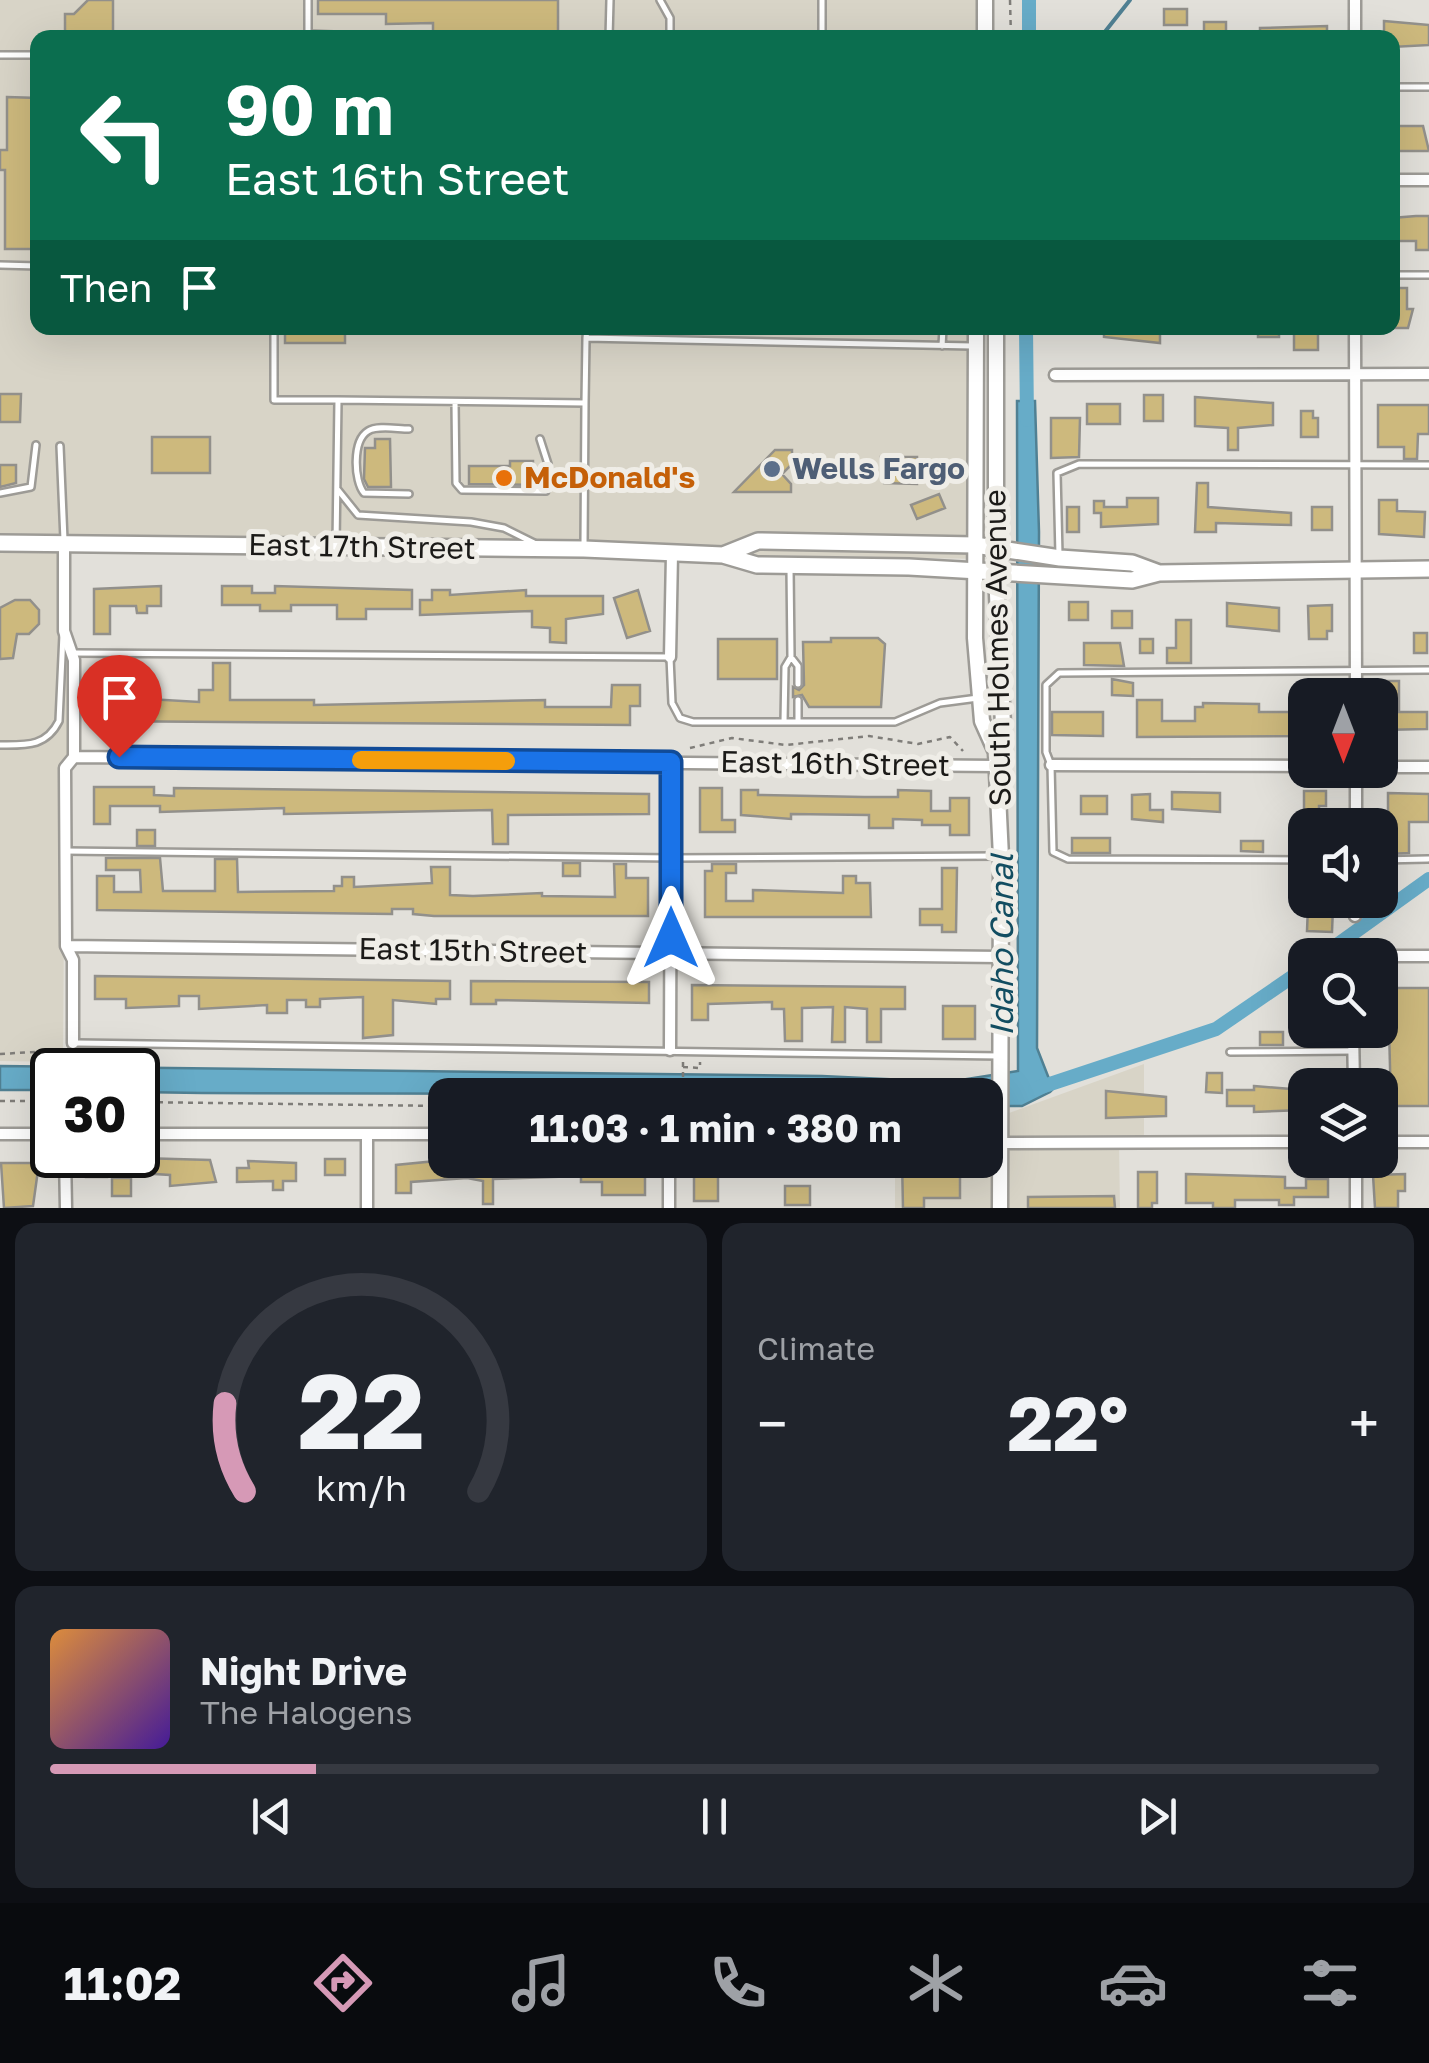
<!DOCTYPE html>
<html lang="en">
<head>
<meta charset="utf-8">
<style>
  body { margin:0; font-family:"Golos Text",sans-serif; background:#20242c; color:#f1f3f6; height:100vh; display:flex; flex-direction:column; font-size:38px; white-space:nowrap }
  * { box-sizing:border-box; margin:0 }
  p { font-size:32px; color:#9ea1a6 }
  .icon { flex:none; width:55px; height:55px; fill:none; stroke:currentColor; stroke-width:2; stroke-linecap:round; stroke-linejoin:round }
  .map { position:relative; height:1208px; overflow:hidden }
  .side { display:flex; flex-direction:column; gap:15px; padding:15px; background:#0d0f14; flex:1 }
  .side>* { flex:none }
  .guide { position:absolute; left:30px; top:30px; width:1370px; height:305px; border-radius:20px; box-shadow:0 10px 40px #0002; background:#0b6e4f; color:#fff; overflow:hidden }
  .needle { width:65px; rotate:180deg }
  .buttons { position:absolute; left:1288px; top:678px; display:grid; gap:20px }
  .buttons a { display:grid; place-items:center; width:110px; height:110px; border-radius:20px; background:#171b24; box-shadow:0 10px 40px #0002; font-size:50px }
  .speed { position:absolute; left:30px; top:1048px; display:flex; gap:20px; font-size:50px; font-weight:700; text-align:center }
  .speed>* { display:grid; place-content:center; width:130px; height:130px; border-radius:50%; background:#171b24; box-shadow:0 10px 40px #0002; line-height:1 }
  .speed .limit { border:5px solid #111; border-radius:15px; background:#fff; color:#111 }
  .pin { position:absolute; display:grid; place-items:center; width:85px; height:85px; color:#fff; margin:-102px -42px; border-radius:50% 50% 50% 0; rotate:-45deg; box-shadow:0 0 10px #0007 }
  .pin .icon { rotate:45deg }
  .me { position:absolute; width:110px; margin:-55px; rotate:0deg; stroke-linejoin:round; filter:drop-shadow(0 0 8px #0008) }
  .turn { display:flex; align-items:center; gap:35px; height:210px; padding:0 30px; font-size:45px }
  .turn .icon { width:130px; height:130px; stroke-width:2.5 }
  .turn b { display:block; font-size:70px; line-height:85px }
  .then { display:flex; align-items:center; height:95px; padding:0 30px; background:#0003; gap:20px; font-size:38px }
  .big { font-size:75px; font-weight:700; line-height:1.1 }
  .side .tile { flex:1; display:flex; flex-direction:column; justify-content:center; gap:15px; min-width:0; padding:0 35px; border-radius:20px; background:#20242c }
  .side .dial { align-items:center; gap:0 }
  .dial svg { height:260px; overflow:visible; fill:none; stroke:#363941; stroke-width:7; stroke-linecap:round; text-anchor:middle }
  .dial text { fill:#f1f3f6; stroke:none }
  .song { display:flex; align-items:center; gap:30px }
  .cover { width:120px; height:120px; border-radius:15px; background:linear-gradient(135deg,hsl(30 70% 55%),hsl(260 70% 35%)) }
  .played { height:10px; border-radius:5px; background:linear-gradient(90deg,#d699b6 20%,#363941 20%) }
  .keys { display:flex; justify-content:space-around; direction:ltr }
  .heat { display:flex; justify-content:space-between; align-items:center; font-size:55px; direction:ltr }
  .side .tiles { flex:1; display:grid; gap:15px; grid-template-columns:1fr 1fr }
  .tile:last-child { grid-column:span 2 }
  .trip { position:absolute; left:428px; top:1078px; width:575px; height:100px; border-radius:20px; background:#171b24; box-shadow:0 10px 40px #0002; font-weight:700; line-height:100px; text-align:center }
  .dock { display:flex; height:160px; justify-content:space-around; align-items:center; background:#090b0e; color:#9ea1a6 }
  .dock .icon { width:70px; height:70px }
  .dock .active { color:#d699b6 }
  .dock b { font-size:45px; color:#f1f3f6 }
  .map>svg:first-child { display:block }
  .built { fill:#d8d4c7 }
  .water { fill:#67acc8; stroke:#508093; stroke-width:2.5 }
  .lines { fill:none; stroke-linecap:round; stroke-linejoin:round }
  .stream { stroke:#508093; stroke-width:4 }
  .canal { stroke:#67acc8; stroke-width:14 }
  .building { fill:#cdb97d; stroke:#92908b; stroke-width:2.5 }
  .service-casing { stroke:#9d9b96; stroke-width:10 }
  .minor-casing { stroke:#9d9b96; stroke-width:15 }
  .secondary-casing { stroke:#9d9b96; stroke-width:19 }
  .primary-casing { stroke:#9d9b96; stroke-width:20 }
  .path { stroke:#7f7d79; stroke-width:2.5; stroke-dasharray:5 5; stroke-linecap:butt }
  .service { stroke:#fff; stroke-width:5 }
  .minor { stroke:#fff; stroke-width:10 }
  .secondary { stroke:#fff; stroke-width:14 }
  .primary { stroke:#fff; stroke-width:15 }
  .route-casing { stroke:#114b97; stroke-width:25 }
  .route { stroke:#1a73e8; stroke-width:18 }
  .slow { stroke:#f59e0b; stroke-width:18 }
  .service-dot { fill:#5c6f8a; stroke:#efede7; stroke-width:4 }
  .food-dot { fill:#e8710a; stroke:#efede7; stroke-width:4 }
  .labels { text-anchor:middle; stroke-width:10; stroke-linejoin:round; paint-order:stroke }
  .service-label { font-size:30px; font-weight:bold; fill:#4e5e75; stroke:#efede7; text-anchor:start }
  .food-label { font-size:30px; font-weight:bold; fill:#c56008; stroke:#efede7; text-anchor:start }
  .street-label { font-size:30px; fill:#1b1a18; stroke:#efede7 }
  .water-label { font-size:32px; font-style:italic; fill:#124d61; stroke:#efede7 }
</style>
</head>
<body>
<div class="map">
<svg width="1429" height="1208" viewBox="0 0 1429 1208">
  <rect width="100%" height="100%" fill="#e2e0da"/>
  <path class="built" d="M0,0H985V38H38V328H985V559L65,544L64,631L74,757L65,768L63,1062L0,1061Z
    M1144,1064V1142L1119,1143L1120,1208H895V1160H985V1132H1001V1116Z"/>
  <path class="water" d="M1017,401H1035L1039,532L1037,1048L1053,1089L1050,1092L1022,1106H985V1095L202,1093L138,1092V1070H52V1090H0V1066L822,1076L948,1082L1018,1071Z"/>
  <g class="lines">
    <path class="stream" d="M1100,38L1130,0"/>
    <path class="canal" d="M1029,0V38
      M1026,328L1027,420
      M1323,955L1429,879
      M1035,1089L1216,1029L1305,968"/>
  </g>
  <path class="building" d="M88,0H113V38H65V14H74Z
    M318,0H558V33H540V38H433V23L386,24V14H318Z
    M1164,9H1187V25H1164Z
    M1384,21L1429,25V45L1392,47V38H1384Z
    M1204,22H1226V38H1204Z
    M1327,26V38H1260V28Z
    M7,97L38,98V249H5V170H0V150H7Z
    M1392,126H1423L1429,151H1392Z
    M1416,216H1429V250H1416V241H1392V218Z
    M1392,288H1407V309H1413L1408,328H1393Z
    M285,328H345V343H285Z
    M1104,328H1160V343L1104,337Z
    M1258,328H1279V337H1258Z
    M1294,333H1318V350H1294Z
    M0,394H21L20,422H0Z
    M1144,395H1163V421H1144Z
    M1195,397L1273,403V425L1238,428V450H1228V428L1195,426Z
    M1087,404H1120V424H1087Z
    M1378,405H1429V434H1418L1417,459H1404V447H1378Z
    M1301,411H1313V418H1318V437H1301Z
    M1051,418H1080L1079,457L1051,458Z
    M152,437H210V473H152Z
    M375,439H390L391,487H368L364,479L365,448H375Z
    M775,450H792V464L782,474L791,484V492H734Z
    M881,457H917V484L884,483Z
    M510,461H533V470H540V485L469,484V466H510Z
    M0,465H16V483L0,487Z
    M1197,483H1208V507L1291,513V525L1216,523V532H1195Z
    M939,494L945,508L917,519L911,505Z
    M1127,498H1158V524L1101,527V513H1094V501H1104V507H1127Z
    M1379,500H1397V511L1425,512L1424,537L1379,534Z
    M1067,507H1079V532H1067Z
    M1312,507H1332V530H1312Z
    M161,586V606H147V613H137L136,606H110V634H94V589Z
    M222,586H252V593H275V586L412,590V609H366V619H337V605H291V611H260V605H222Z
    M432,590H450V595L526,590V596H603V614L566,619V643L550,642V628L532,627V611L420,615V600H432Z
    M638,590L650,631L627,638L614,598Z
    M15,600H30L39,610V624L29,634H17L13,658L0,659V608Z
    M1069,602H1088V620H1069Z
    M1227,603L1279,608V631L1227,626Z
    M1332,605V631H1327V639H1309L1308,606Z
    M1112,611H1132V628H1112Z
    M1176,620H1191V663H1167V648H1176Z
    M1414,633H1427V653H1414Z
    M831,638H878L885,644L881,707H809L802,695L793,697V687L799,690L804,685L803,642H831Z
    M718,639H777V679H718Z
    M1140,639H1153V653H1140Z
    M1084,643H1120L1124,666L1084,665Z
    M213,663H230V700H314V705L545,700V707H611L612,685H640V706H630V725L93,721L92,696H99V689L114,688V697L199,702V690H213Z
    M1112,679L1133,683V696L1112,695Z
    M1384,681H1399V712H1427V729L1380,730Z
    M1137,700H1162V721H1195V707H1203V703L1259,704V712H1290V724H1305V736L1137,737Z
    M1052,712H1103V736L1052,735Z
    M94,787H154V795L174,796V788L649,794V814L508,815V844H493L492,810L284,814V808L160,812V806H110V824H94Z
    M700,788H722V820H735V832H700Z
    M741,790H758V795L864,797H898V790L931,791V811H950V798H969V835H950V825H922V820L893,819V828H869V815L791,814V819L741,815Z
    M1304,791H1326V806H1319V825H1305V854H1295L1294,816H1304Z
    M1172,792L1220,793V812L1172,809Z
    M1388,793L1429,794V822H1409V853L1388,854Z
    M1150,794V810H1163V822L1132,819V795Z
    M1081,796H1107V814H1081Z
    M137,830H155V846H137Z
    M1072,838H1110V853H1072Z
    M1241,841H1263V852L1241,851Z
    M106,858H160L163,891H215V859H237L238,892L334,891V886H342V877H354V887L432,883L431,867H450V895L473,896L542,893V896L615,897L614,864H626V878H648V916H434L413,914V909H392V914L97,910V876H114V892H141L140,870H106Z
    M563,863H580V876H563Z
    M712,864H736V873H726V901H753V890L843,893V876H856V883H870L871,917H705V871H712Z
    M1295,866H1305V890H1295Z
    M942,868H957L956,932H942V925H920V909H942Z
    M1308,906L1333,907L1332,932L1307,931Z
    M95,976L450,981V999H436V1004L393,1000V1035L363,1038V997L320,999V1007H306V1000H287V1013H267V1005L199,1009V996H179V1006L126,1008V999H95Z
    M471,981L649,982V1003L496,1000V1004H471Z
    M692,985L905,987V1009H881V1042H867V1009L845,1007V1042H832L833,1007L802,1008V1041H785L784,1009H772V1002L708,1004V1020H692Z
    M1388,988H1429V1106H1391Z
    M943,1006H975V1039H943Z
    M1260,1032H1283V1045H1260Z
    M1207,1073H1222V1093L1206,1092Z
    M1254,1086L1303,1090V1110L1254,1112V1106H1227V1090H1254Z
    M1106,1091L1166,1097V1116L1106,1118Z
    M139,1158L210,1160L216,1182L170,1186V1175L139,1173Z
    M86,1159H107V1177H86Z
    M325,1159H345V1175H325Z
    M446,1160L645,1164V1195H602V1182H581V1176L493,1179V1204H483V1181L467,1178L411,1182V1193H396V1165Z
    M902,1160H924V1169H960V1198H924V1208H903Z
    M248,1161L296,1163V1181H283V1190H273V1181L237,1182V1168H249Z
    M1,1163H39L33,1206L4,1208Z
    M694,1164H718V1201H694Z
    M1138,1172H1157V1203H1152V1208H1138Z
    M1186,1174L1285,1177V1188H1306V1179H1328V1197H1294V1205H1279V1200H1235V1208H1213V1203H1186Z
    M1405,1174V1191H1398V1208H1375L1373,1175Z
    M112,1178H131V1196H112Z
    M785,1186H810V1205H785Z
    M1114,1196L1115,1208H1028V1197Z"/>
  <g class="lines">
    <defs>
      <path id="service" d="M308,0V34L411,38
        M660,0L670,18V38
        M822,0V38
        M609,38L610,0
        M0,55H31
        M1392,87H1429
        M0,265L38,266
        M1392,275H1429
        M274,328V400H338
        M586,338L587,328
        M942,346L943,328
        M455,402L456,483L462,490L546,491L548,464L540,439
        M409,429C397,429 377,425 368,431C352,441 354,481 364,493L409,494
        M60,446L64,540
        M338,490L358,515L471,522L504,528L534,543
        M0,493L31,487L36,445
        M336,545L338,400L585,403L586,338L972,346
        M584,545L585,403
        M1059,555L1057,473L1079,464L1429,465
        M790,568L791,657L785,667L784,722H895L940,703L978,698
        M75,653L670,657L672,703L680,718L693,722H784
        M791,657L798,666V684
        M798,700V722
        M0,745C26,745 46,747 59,721L63,634
        M65,851L671,858L998,856
        M1305,860L1068,859L1053,852L1051,765L1046,752V685L1059,673L1429,670
        M1380,860L1428,859
        M76,1043L1000,1056
        M1230,1052L1353,1051"/>
      <path id="minor" d="M1355,0V38
        M1392,180H1429
        M1355,328L1356,695
        M1055,375L1429,374
        M64,543V631L74,660V757L65,768L66,946L73,960V1043
        M670,657L672,554
        M74,757L996,766
        M1051,765L1305,766
        M1380,767H1429
        M1356,770V825
        M1355,916V900
        M66,946L1001,957
        M1354,955L1355,946
        M1380,956H1429
        M1353,1030L1354,1085
        M670,1050L671,763
        M0,1134H52
        M138,1134H445
        M1380,1142H1429
        M1001,1143L1305,1142
        M65,1155L66,1208
        M669,1160V1208
        M1356,1160V1208
        M367,1208V1134"/>
      <path id="secondary" d="M985,38V0
        M976,328L975,638L982,721L996,752
        M996,328V573L1003,725L996,753L1001,857L1000,1208"/>
      <path id="primary" d="M0,543L584,549L723,555L757,565L909,567L1132,580L1159,573L1429,569
        M723,555L758,541L975,545L1060,558L1132,563L1159,573"/>
    </defs>
    <use href="#service" class="service-casing"/>
    <use href="#minor" class="minor-casing"/>
    <use href="#secondary" class="secondary-casing"/>
    <use href="#primary" class="primary-casing"/>
    <path class="path" d="M1010,0L1011,38
      M690,748L732,738L786,745L869,736L918,744L950,737L963,751
      M0,1054L67,1050
      M683,1062V1095
      M683,1067L700,1068V1062
      M0,1101H52
      M138,1102L445,1106"/>
    <use href="#service" class="service"/>
    <use href="#minor" class="minor"/>
    <use href="#secondary" class="secondary"/>
    <use href="#primary" class="primary"/>
  </g>
  <g class="lines">
    <defs>
      <path id="route" d="M119,757L671,762V938"/>
    </defs>
    <use href="#route" class="route-casing"/>
    <use href="#route" class="route"/>
    <path class="slow" d="M361,760L506,761"/>
  </g>
  <circle class="service-dot" cx="772" cy="469" r="10"/>
  <circle class="food-dot" cx="504" cy="478" r="10"/>
  <g class="labels">
    <g class="service-label">
      <text x="792" y="479">Wells Fargo</text>
    </g>
    <g class="food-label">
      <text x="524" y="488">McDonald's</text>
    </g>
    <g class="street-label">
      <text transform="translate(362 547) rotate(1)" y="10">East 17th Street</text>
      <text transform="translate(998 648) rotate(-91)" y="10">South Holmes Avenue</text>
      <text transform="translate(835 764) rotate(1)" y="10">East 16th Street</text>
      <text transform="translate(473 951) rotate(1)" y="10">East 15th Street</text>
    </g>
    <g class="water-label">
      <text transform="translate(1002 945) rotate(-90)" y="11">Idaho Canal</text>
    </g>
  </g>
</svg>
<div class="buttons">
<a><svg class="needle" viewBox="-14 -14 28 28"><path d="M0-13l5 13h-10z" fill="#e53935"/><path d="M0 13l5-13h-10z" fill="#9ea1a6"/></svg></a>
<a><svg class="icon" aria-label="sound" viewBox="0 0 24 24"><path d="M4 9h4l5-4v14l-5-4H4zM17 9q2 3 0 6"/></svg></a>
<a><svg class="icon" aria-label="search" viewBox="0 0 24 24"><circle cx="10" cy="10" r="6"/><path d="M15 15l6 6"/></svg></a>
<a><svg class="icon" aria-label="layers" viewBox="0 0 24 24"><path d="M12 4l9 5-9 5-9-5zM3 14l9 5 9-5"/></svg></a>
</div>
<div class="speed"><div class="limit">30</div></div>
<div class="pin" style="left:119px;top:757px;background:#d93025"><svg class="icon" aria-label="arrive" viewBox="0 0 24 24"><path d="M6 21V4h12l-3 4 3 4H6"/></svg></div>
<svg class="me" style="left:671px;top:938px" viewBox="-20 -20 40 40"><path d="M0-17L14 15 0 8-14 15z" fill="#1a73e8" stroke="#fff" stroke-width="4"/></svg>
<div class="trip">11:03 · 1 min · 380 m</div>
<div class="guide">
<div class="turn"><svg class="icon" aria-label="left" viewBox="0 0 24 24"><path d="M17 20v-9H6M10 6l-5 5 5 5"/></svg><div><b>90 m</b>East 16th Street</div></div>
<div class="then">Then<svg class="icon" aria-label="arrive" viewBox="0 0 24 24"><path d="M6 21V4h12l-3 4 3 4H6"/></svg></div>
</div>
</div>
<section class="side">
<div class="tiles">
<div class="tile dial"><svg viewBox="0 0 100 80">
<path d="M14 69A42 42 0 1 1 86 69"/>
<path d="M14 69A42 42 0 0 1 8 42" stroke="#d699b6"/>
<text x="50" y="56" font-size="32" font-weight="700">22</text>
<text x="50" y="72" font-size="11">km/h</text>
</svg></div>
<div class="tile"><p>Climate</p>
<div class="heat"><a>−</a><b class="big">22°</b><a>+</a></div>
</div>
<div class="tile">
<div class="song"><i class="cover"></i><div><b>Night Drive</b><p>The Halogens</p></div></div>
<div class="played"></div>
<div class="keys"><svg class="icon" aria-label="previous" viewBox="0 0 24 24"><path d="M18 5L8 12l10 7zM5 5v14"/></svg><svg class="icon" aria-label="pause" viewBox="0 0 24 24"><path d="M8 5v14M16 5v14"/></svg><svg class="icon" aria-label="next" viewBox="0 0 24 24"><path d="M6 5l10 7-10 7zM19 5v14"/></svg></div>
</div>
</div>
</section>
<nav class="dock">
<b>11:02</b>
<svg class="icon active" aria-label="directions" viewBox="0 0 24 24"><path d="M12 3l9 9-9 9-9-9zM9 14v-3h6M13 9l2 2-2 2"/></svg>
<svg class="icon" aria-label="music" viewBox="0 0 24 24"><path d="M9 18V5l10-2v13"/><circle cx="6" cy="18" r="3"/><circle cx="16" cy="16" r="3"/></svg>
<svg class="icon" aria-label="phone" viewBox="0 0 24 24"><path d="M5 4h4l2 5-3 2q2 4 5 5l2-3 5 2v4C11 20 4 13 5 4z"/></svg>
<svg class="icon" aria-label="climate" viewBox="0 0 24 24"><path d="M12 3v18M4 7l16 10M4 17L20 7"/></svg>
<svg class="icon" aria-label="car" viewBox="0 0 24 24"><path d="M5 17H2v-5l4-1 3-4h7l3 4 3 1v5h-3M9 17h6M6 11h13"/><circle cx="7" cy="17" r="2"/><circle cx="17" cy="17" r="2"/></svg>
<svg class="icon" aria-label="filters" viewBox="0 0 24 24"><path d="M4 7h16M4 17h16"/><circle cx="9" cy="7" r="2"/><circle cx="15" cy="17" r="2"/></svg>
</nav>
</body>
</html>
